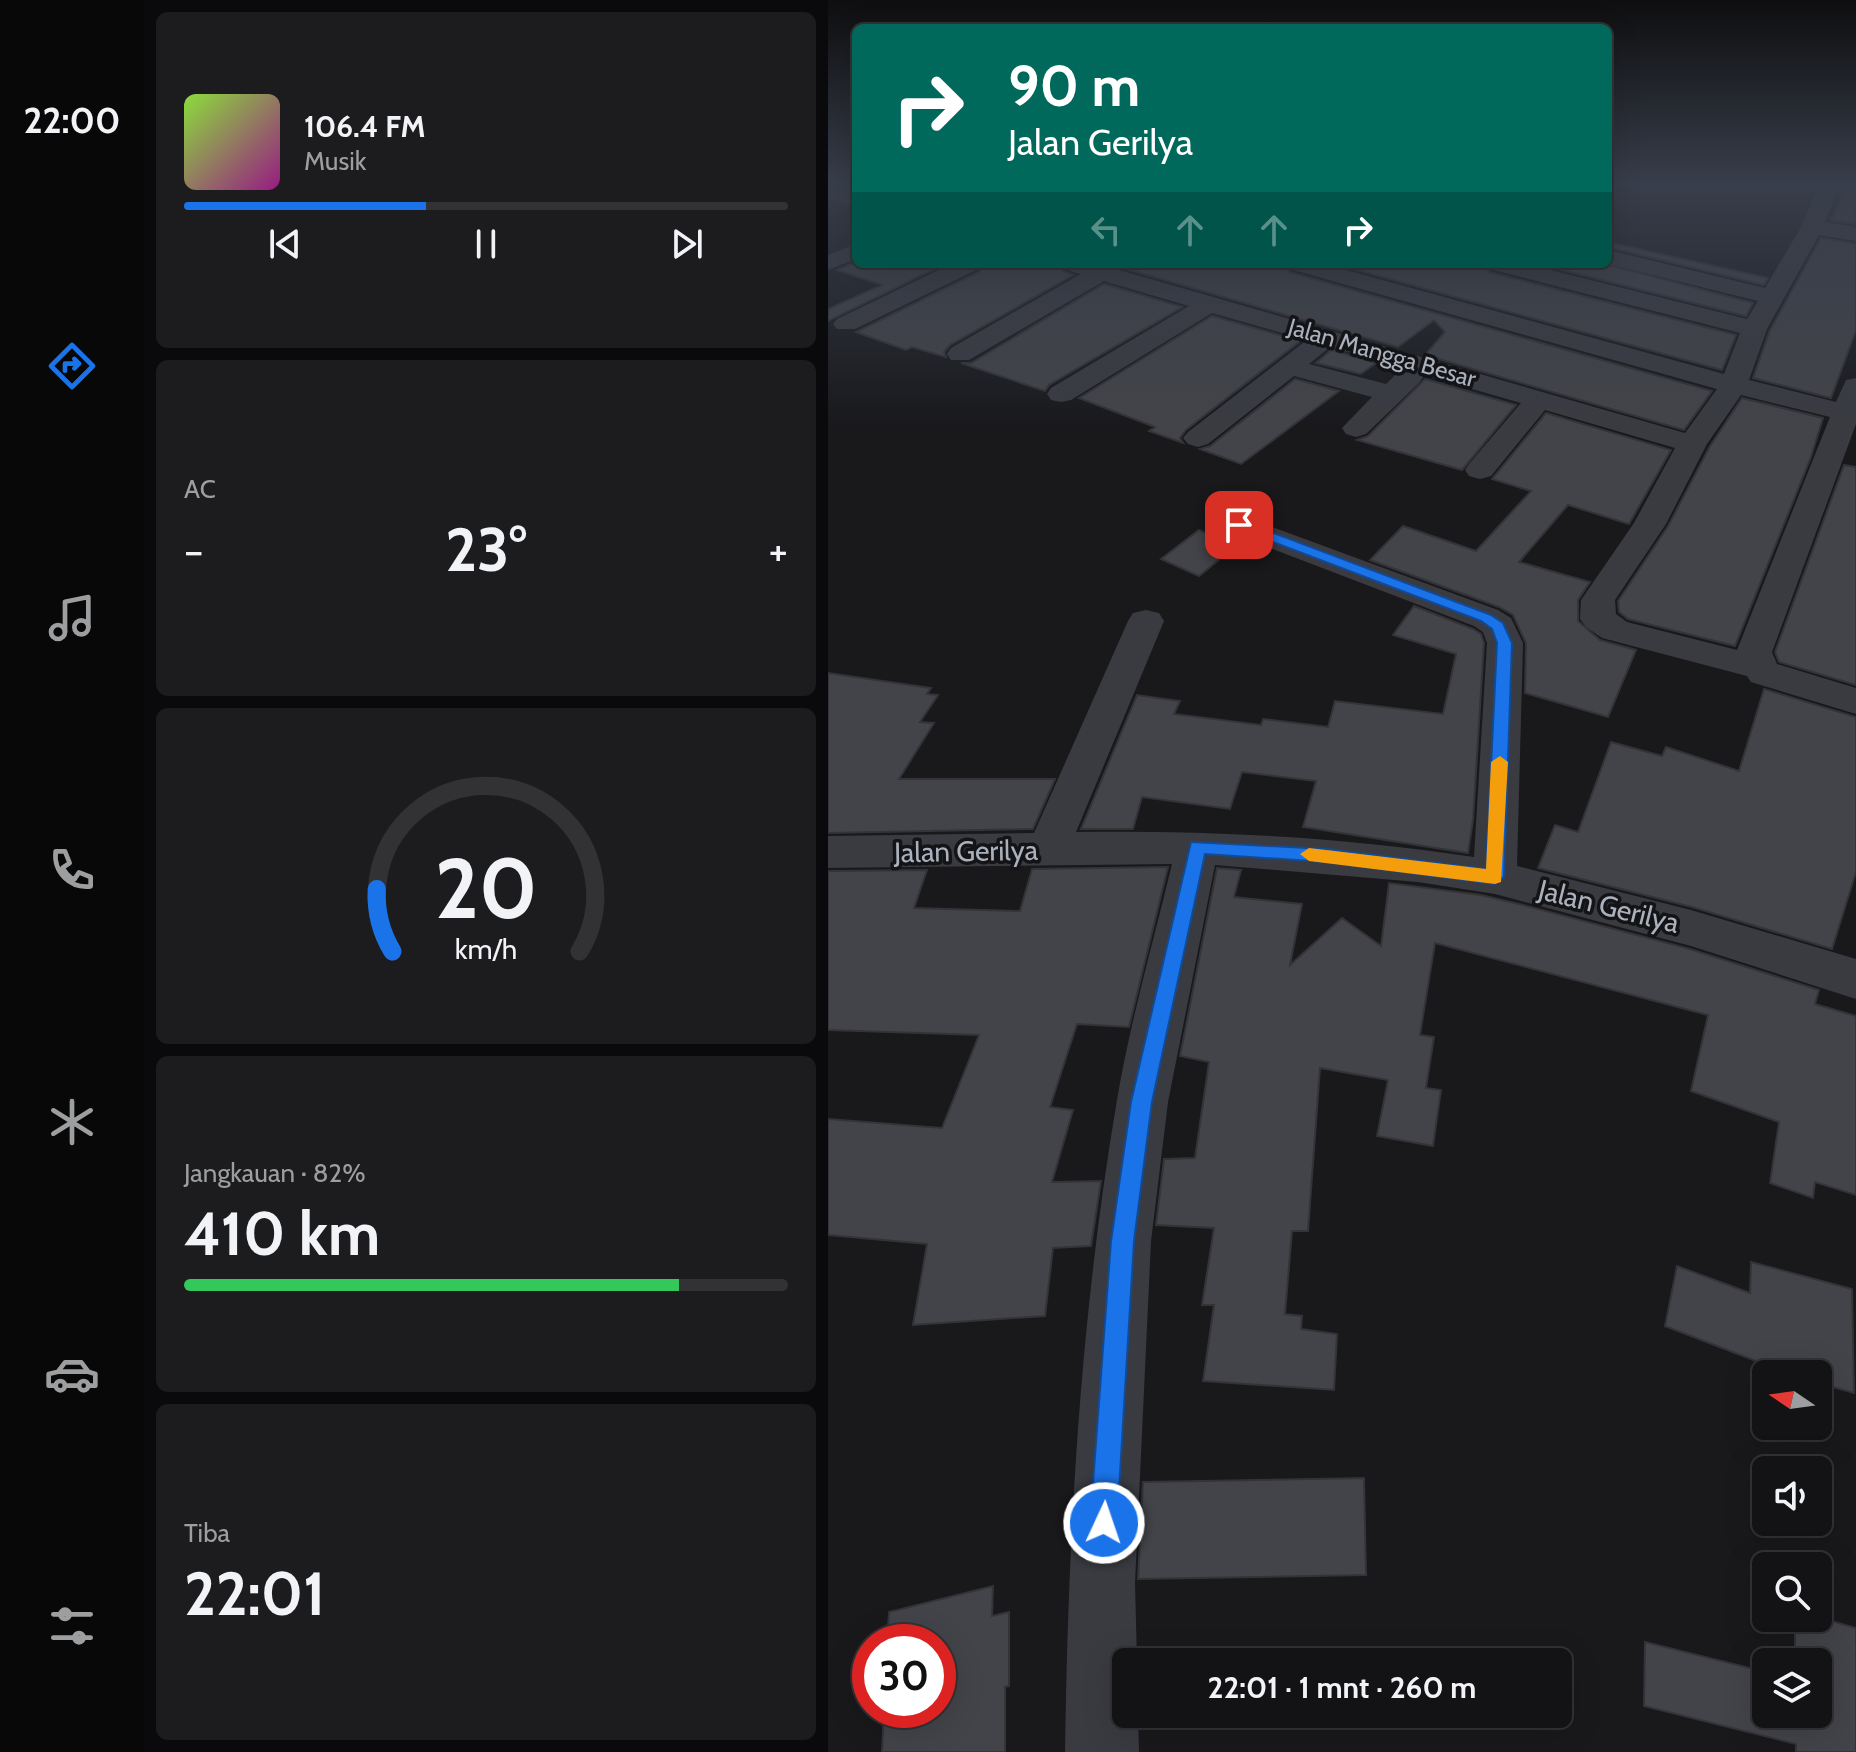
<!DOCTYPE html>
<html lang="id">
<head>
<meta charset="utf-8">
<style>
  body { margin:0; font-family:Cabin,sans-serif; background:#1c1c1e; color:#f1f3f6; height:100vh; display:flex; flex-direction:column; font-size:30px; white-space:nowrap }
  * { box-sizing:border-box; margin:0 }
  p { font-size:26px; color:#9d9ea0 }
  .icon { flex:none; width:44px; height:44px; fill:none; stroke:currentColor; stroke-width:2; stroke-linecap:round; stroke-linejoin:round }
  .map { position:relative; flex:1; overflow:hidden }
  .sheet { display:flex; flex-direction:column; gap:12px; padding:12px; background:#0a0a0c; width:684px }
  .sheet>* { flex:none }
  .banner { position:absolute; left:24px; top:24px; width:760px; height:244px; border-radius:12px; box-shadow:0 8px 32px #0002,0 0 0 2px #323234; background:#00695c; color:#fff; overflow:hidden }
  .needle { width:52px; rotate:283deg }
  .fabs { position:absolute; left:924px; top:1360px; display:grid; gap:16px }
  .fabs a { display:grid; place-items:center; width:80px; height:80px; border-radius:12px; background:#131315; box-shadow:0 8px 32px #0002,0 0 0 2px #323234; font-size:40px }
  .speed { position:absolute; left:24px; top:1624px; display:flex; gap:16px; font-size:40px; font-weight:700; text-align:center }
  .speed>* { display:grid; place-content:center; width:104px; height:104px; border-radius:50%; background:#131315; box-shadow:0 8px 32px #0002,0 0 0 2px #323234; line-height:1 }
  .speed .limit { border:12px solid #d22; background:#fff; color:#111 }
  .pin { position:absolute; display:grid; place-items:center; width:68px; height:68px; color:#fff; margin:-34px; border-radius:16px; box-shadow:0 4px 12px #0006 }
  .me { position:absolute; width:88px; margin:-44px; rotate:3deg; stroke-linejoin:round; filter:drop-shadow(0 0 6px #0008) }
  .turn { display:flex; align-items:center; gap:28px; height:168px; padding:0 24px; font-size:36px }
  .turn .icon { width:104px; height:104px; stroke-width:2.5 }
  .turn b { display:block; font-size:56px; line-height:68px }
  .lanes { display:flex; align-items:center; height:76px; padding:0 24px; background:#0003; justify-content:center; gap:40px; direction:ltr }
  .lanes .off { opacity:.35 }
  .big { font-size:60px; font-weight:700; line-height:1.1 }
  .sheet .widget { flex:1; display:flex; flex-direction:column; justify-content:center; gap:12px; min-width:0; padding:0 28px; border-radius:12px; background:#1c1c1e }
  .sheet .dial { align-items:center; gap:0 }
  .dial svg { height:208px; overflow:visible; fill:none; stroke:#323234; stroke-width:7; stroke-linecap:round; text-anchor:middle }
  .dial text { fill:#f1f3f6; stroke:none }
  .song { display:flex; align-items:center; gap:24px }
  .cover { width:96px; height:96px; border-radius:12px; background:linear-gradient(135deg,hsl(90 70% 55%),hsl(310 70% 35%)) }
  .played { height:8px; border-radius:4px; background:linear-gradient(90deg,#1a73e8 40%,#323234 40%) }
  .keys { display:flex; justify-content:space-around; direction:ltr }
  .heat { display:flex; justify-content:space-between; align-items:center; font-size:44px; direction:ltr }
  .charge { height:12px; border-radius:6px; background:linear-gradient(90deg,#34c759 82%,#323234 0) }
  .trip { position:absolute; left:284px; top:1648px; width:460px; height:80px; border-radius:12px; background:#131315; box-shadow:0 8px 32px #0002,0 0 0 2px #323234; font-weight:700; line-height:80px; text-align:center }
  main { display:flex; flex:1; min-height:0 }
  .menu { display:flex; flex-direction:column; width:144px; justify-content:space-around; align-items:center; background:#080808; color:#9d9ea0 }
  .menu .icon { width:56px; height:56px }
  .menu .active { color:#1a73e8 }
  .menu b { font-size:36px; color:#f1f3f6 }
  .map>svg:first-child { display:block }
  .building { fill:#434449; stroke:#333338; stroke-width:2 }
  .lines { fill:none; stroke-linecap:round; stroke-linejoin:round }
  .minor { fill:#3a3b41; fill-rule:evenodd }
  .route { fill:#1a73e8; stroke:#114b97; stroke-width:2 }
  .slow { fill:#f59e0b }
  .labels { text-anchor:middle; stroke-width:7; stroke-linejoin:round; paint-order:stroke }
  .far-street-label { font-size:24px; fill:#aab1bd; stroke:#141417 }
  .street-label { font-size:28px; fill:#aab1bd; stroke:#141417 }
</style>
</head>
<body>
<main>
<nav class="menu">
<b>22:00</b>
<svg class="icon active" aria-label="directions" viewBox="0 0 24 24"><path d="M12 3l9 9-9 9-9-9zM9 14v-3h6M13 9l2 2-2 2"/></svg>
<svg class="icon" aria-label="music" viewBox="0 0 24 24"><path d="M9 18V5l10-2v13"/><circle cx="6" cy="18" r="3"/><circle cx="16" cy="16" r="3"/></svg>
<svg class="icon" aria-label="phone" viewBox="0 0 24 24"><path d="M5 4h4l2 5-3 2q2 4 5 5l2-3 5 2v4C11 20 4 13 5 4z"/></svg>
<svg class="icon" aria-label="climate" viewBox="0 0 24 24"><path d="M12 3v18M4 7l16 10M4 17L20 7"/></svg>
<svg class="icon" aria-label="car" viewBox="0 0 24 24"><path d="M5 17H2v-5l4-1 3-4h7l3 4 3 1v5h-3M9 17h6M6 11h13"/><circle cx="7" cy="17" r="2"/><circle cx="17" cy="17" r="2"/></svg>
<svg class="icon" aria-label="filters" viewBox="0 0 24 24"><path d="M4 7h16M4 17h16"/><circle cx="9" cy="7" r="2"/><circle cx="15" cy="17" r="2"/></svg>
</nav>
<section class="sheet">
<div class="widget">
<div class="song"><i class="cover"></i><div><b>106.4 FM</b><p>Musik</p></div></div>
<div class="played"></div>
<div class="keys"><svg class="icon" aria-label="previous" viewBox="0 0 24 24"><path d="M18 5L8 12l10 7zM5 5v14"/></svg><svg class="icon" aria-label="pause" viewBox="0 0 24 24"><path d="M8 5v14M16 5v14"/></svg><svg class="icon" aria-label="next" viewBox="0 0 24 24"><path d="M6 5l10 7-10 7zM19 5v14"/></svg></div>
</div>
<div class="widget"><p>AC</p>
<div class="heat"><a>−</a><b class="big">23°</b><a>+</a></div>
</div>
<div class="widget dial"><svg viewBox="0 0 100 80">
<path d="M14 69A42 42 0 1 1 86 69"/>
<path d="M14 69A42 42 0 0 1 8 45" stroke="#1a73e8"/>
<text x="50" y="56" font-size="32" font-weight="700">20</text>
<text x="50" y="72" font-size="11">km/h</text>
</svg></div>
<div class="widget"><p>Jangkauan · 82%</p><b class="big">410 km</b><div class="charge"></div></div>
<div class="widget"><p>Tiba</p><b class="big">22:01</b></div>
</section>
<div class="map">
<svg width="1028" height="1752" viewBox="0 0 1028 1752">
  <rect width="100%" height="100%" fill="#19191c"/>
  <path class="building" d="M1022,182H1028V224L1003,220Z
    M993,238L1028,244V330L1003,398L925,378L942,330Z
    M780,242L904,270L940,278L936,285L780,247Z
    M23,264H116L0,321V309L54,285L9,270Z
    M157,264H229L234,271L245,275L122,345L116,352L118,357L84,347L78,350L28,332L151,272Z
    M281,264H455L461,272L884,391L856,430L597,355L617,332L606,320L570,347Z
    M507,264H655L661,272L908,335L894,370Z
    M710,264H777L925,303L918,316Z
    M276,284L354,307L221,385L217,391L133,363H143Z
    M384,316L472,341L358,430L352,438L355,443L321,431L327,427L251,398Z
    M503,350L548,363L533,374L488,363Z
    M467,379L511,391L413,464L372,449L382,446Z
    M597,379L688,405L634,470L529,440L540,436Z
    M914,398L995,418L983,457L907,646L800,619L791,612L790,601L840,526L882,446Z
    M718,413L843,450L801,524L740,505L691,562L762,582L750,600V621L772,640L808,650L780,717L697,693L698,643L685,615L671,607L542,560L575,526L648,551L703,491L664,479Z
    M1016,465L1028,467V685L951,662L947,652Z
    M371,530L408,546L371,576L333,559Z
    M586,606L645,629L653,634L656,643L645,820L640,853L475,827L488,781L414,772L402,809L314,797L305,829H253L309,695L352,701L346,714L433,725L435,719L500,727L507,701L615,714L628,654L565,635Z
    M0,673L103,688L99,694L110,695L92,722L106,723L71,779H227L205,829L0,833Z
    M936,689L1028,717V872L1004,949L864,907L710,868L727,825L750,832L783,742L834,756L838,747L911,771Z
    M340,867L301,1027L249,1024L222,1107L245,1110L224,1182L273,1181L263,1246L225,1248L217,1316L85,1325L99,1244L0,1235V1119L114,1128L151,1035L0,1030V871L99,870L86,908L192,911L204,869Z
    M389,868L413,870L406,897L474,904L462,965L514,918L553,946L561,883L653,895L695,905L862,949L991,990L987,1004L1028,1016V1195L987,1182L985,1198L942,1183L951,1122L863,1091L880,1015L607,943L592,1035L606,1037L598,1088L613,1090L605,1146L549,1136L560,1080L492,1068L480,1231H464L457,1314L474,1316L473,1329L509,1334L506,1390L375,1381L386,1305H374L386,1228L328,1225L336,1159L367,1158L381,1062L352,1056Z
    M923,1262L1024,1289L1026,1393L990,1383V1374H962L837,1326L849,1266L922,1293Z
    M536,1478L538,1575L310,1579L315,1482Z
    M165,1586L164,1616L181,1612V1686L177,1687V1752H54L56,1710H110V1642H59L61,1612Z
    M967,1618H993L1028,1628V1752H968V1744L816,1706L817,1642L938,1672V1714H990V1662H967Z"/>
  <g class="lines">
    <path class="minor" d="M992,182H1012L997,222L1028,227V241L991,235L939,329L921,380L1008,402L1018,380L1028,378V424L944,652L949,664L1028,688V714L923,682L919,676L774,638L758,627L752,619L753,600L806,523L847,448L717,410L663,476L652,479L641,476L637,470L641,464L693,403L592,374L595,377L591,383L538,434L528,437L518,434L514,428L544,397L466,376L380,444L370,447L360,444L355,438L360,432L479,340L384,313L243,400L233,402L223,400L219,394L223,388L361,306L276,281L141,360H123L119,354L123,348L253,274L236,269L232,264H270L857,433L889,389L462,269L458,264H496L896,374L912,333L662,269L658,264H698L919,319L930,301L780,264V250L937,288L973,227ZM502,347L578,369L571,371L558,384L481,364ZM913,395L1002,417L909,650L799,622L788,614L787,600L838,524L879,444Z
      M0,186L28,193V206L0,199Z
      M28,244V259L0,270V255Z
      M123,264H154L150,269L27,329H9L5,324L9,319Z
      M411,515L670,610L683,618L695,643L689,866L863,910L1028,959V999L863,946L667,894L590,882L387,865L340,1102L323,1241L307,1583L309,1662H298V1714H310L311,1752H237C240,1536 252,1319 288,1106C301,1025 325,944 344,864L0,868V836L206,833L300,621L305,613L318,610L331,613L336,621L248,832C381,830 515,837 646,857L659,643L655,632L646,626L400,532L395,525L400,518Z"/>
  </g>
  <linearGradient id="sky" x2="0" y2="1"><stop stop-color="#0e0e0f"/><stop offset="0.43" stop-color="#383e4b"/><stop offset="1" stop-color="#383e4b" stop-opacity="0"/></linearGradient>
  <rect width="1028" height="427" fill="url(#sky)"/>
  <path class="route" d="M406,522H416L663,615L675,623L684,643L676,877L667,884L499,862L377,854L324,1102L306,1241L289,1523L285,1532L276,1536L266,1532L262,1523L283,1241L303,1102L363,842L499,849L658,869L669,643L664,629L653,621L406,527Z"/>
  <path class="slow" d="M672,756L680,762L673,882L667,884L481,861L472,854L481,848L658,869L663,762Z"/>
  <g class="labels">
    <g class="far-street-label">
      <text transform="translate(554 353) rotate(16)" y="8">Jalan Mangga Besar</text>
    </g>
    <g class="street-label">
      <text transform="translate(138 851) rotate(-1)" y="10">Jalan Gerilya</text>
      <text transform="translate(781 906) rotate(14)" y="10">Jalan Gerilya</text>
    </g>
  </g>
</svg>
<div class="fabs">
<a><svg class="needle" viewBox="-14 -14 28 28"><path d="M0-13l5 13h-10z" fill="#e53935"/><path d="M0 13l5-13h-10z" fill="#9d9ea0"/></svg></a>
<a><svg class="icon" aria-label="sound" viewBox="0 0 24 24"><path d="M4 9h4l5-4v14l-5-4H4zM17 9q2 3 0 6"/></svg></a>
<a><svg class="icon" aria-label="search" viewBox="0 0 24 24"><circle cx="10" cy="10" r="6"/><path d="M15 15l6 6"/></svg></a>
<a><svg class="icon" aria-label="layers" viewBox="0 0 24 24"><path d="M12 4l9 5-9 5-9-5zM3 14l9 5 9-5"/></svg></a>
</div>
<div class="speed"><div class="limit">30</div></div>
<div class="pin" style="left:411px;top:525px;background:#d93025"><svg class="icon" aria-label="arrive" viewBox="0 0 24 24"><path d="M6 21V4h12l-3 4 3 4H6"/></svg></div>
<svg class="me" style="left:276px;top:1523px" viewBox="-20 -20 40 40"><circle r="17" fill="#1a73e8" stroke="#fff" stroke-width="3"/><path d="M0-11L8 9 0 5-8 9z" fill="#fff"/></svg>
<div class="trip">22:01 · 1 mnt · 260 m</div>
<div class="banner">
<div class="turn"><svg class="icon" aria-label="right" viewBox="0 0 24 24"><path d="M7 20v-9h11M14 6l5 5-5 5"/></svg><div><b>90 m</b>Jalan Gerilya</div></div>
<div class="lanes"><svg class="icon off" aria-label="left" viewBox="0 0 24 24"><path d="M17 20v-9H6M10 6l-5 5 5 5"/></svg><svg class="icon off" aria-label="ahead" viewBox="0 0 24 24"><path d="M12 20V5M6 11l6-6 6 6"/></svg><svg class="icon off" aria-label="ahead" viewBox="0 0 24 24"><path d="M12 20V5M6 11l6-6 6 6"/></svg><svg class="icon" aria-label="right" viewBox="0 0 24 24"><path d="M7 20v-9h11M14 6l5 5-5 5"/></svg></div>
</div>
</div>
</main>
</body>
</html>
